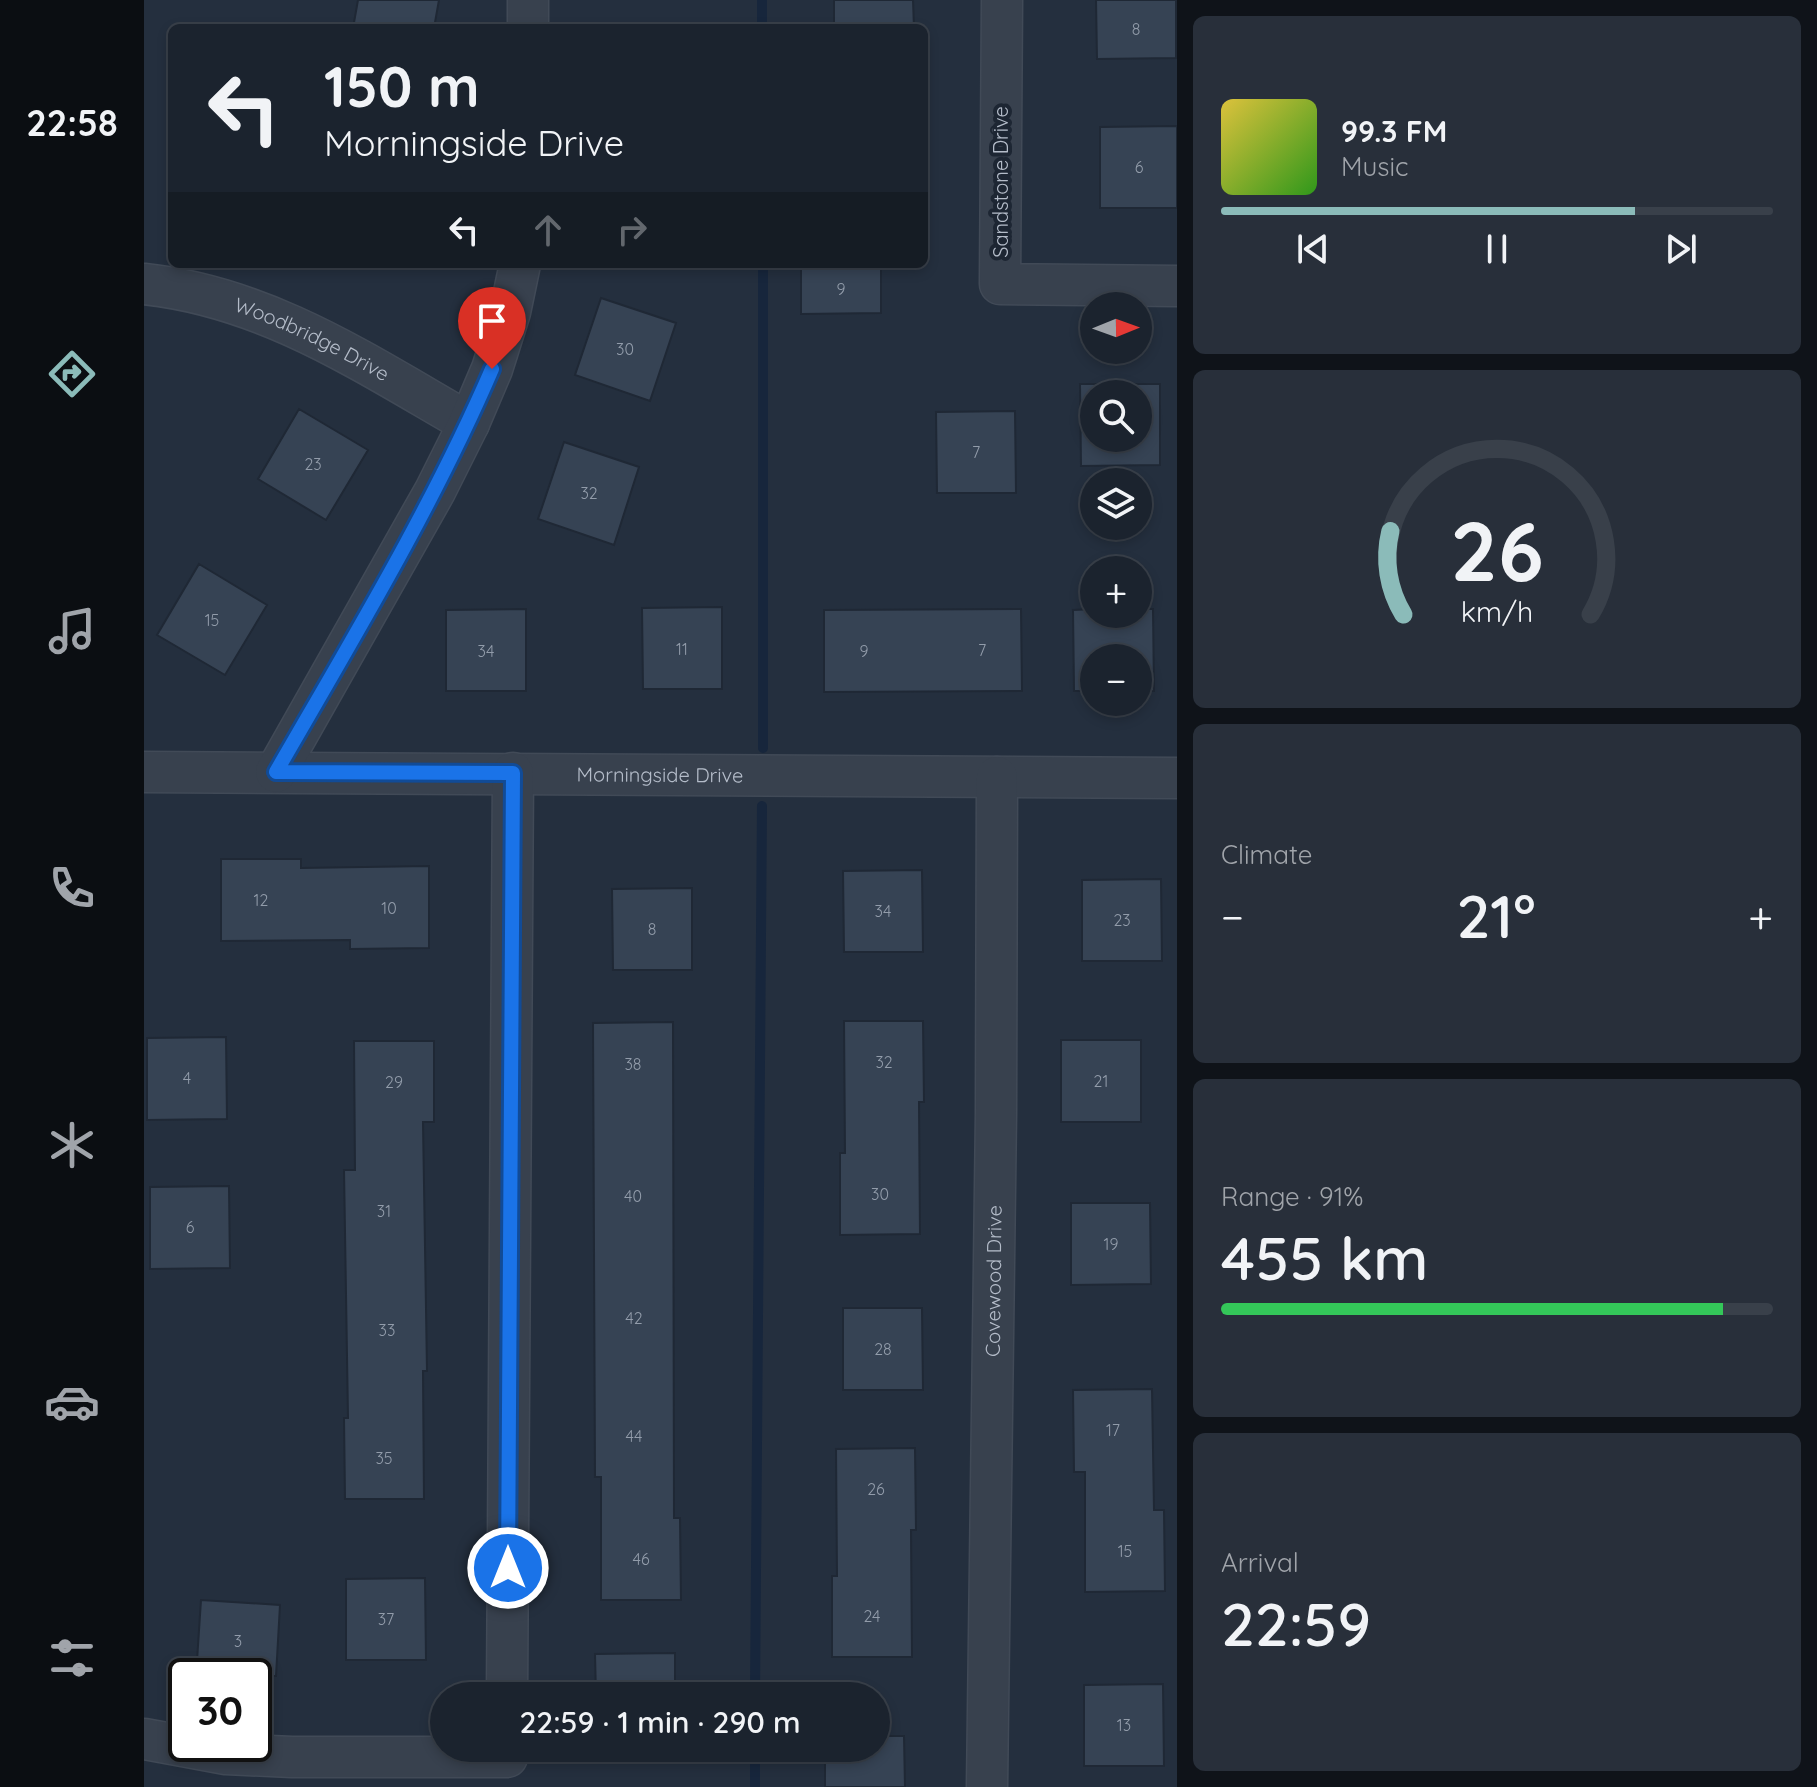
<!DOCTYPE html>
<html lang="en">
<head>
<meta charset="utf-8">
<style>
  body { margin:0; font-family:Quicksand,sans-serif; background:#282f3a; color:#f1f3f6; height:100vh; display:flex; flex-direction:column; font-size:30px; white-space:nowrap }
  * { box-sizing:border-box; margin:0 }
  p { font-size:26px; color:#a0a4aa }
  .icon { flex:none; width:44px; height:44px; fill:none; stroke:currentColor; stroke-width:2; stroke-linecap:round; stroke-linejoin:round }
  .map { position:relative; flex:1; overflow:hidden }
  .side { display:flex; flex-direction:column; gap:16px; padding:16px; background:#0f1319; width:640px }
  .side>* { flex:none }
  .hud { position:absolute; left:24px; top:24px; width:760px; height:244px; border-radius:12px; box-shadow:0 4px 12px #0003,0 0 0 2px #39404a; background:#1b232e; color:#f1f3f6; overflow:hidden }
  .needle { width:52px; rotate:89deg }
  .tools { position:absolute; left:936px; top:292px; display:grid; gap:16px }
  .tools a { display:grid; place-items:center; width:72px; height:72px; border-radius:50%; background:#1b232e; box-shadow:0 4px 12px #0003,0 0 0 2px #39404a; font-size:40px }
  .speed { position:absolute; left:24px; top:1658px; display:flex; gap:16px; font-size:40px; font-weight:700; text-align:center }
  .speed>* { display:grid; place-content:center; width:104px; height:104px; border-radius:50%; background:#1b232e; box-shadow:0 4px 12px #0003,0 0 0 2px #39404a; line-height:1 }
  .speed .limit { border:4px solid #111; border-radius:12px; background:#fff; color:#111 }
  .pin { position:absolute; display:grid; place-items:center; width:68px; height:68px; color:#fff; margin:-82px -34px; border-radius:50% 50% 50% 0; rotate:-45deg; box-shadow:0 0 8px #0007 }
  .pin .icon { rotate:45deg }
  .me { position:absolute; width:88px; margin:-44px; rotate:0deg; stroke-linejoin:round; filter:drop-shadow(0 0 6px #0008) }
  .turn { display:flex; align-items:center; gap:28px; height:168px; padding:0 24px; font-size:36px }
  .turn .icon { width:104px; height:104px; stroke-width:2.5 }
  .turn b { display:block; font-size:56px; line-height:68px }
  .lanes { display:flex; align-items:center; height:76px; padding:0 24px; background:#0003; justify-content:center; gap:40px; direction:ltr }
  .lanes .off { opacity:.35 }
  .big { font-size:60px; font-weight:600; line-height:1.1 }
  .side .widget { flex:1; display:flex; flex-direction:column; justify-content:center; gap:12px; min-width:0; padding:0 28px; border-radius:12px; background:#282f3a }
  .side .dial { align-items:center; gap:0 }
  .dial svg { height:208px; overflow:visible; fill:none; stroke:#39404a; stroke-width:7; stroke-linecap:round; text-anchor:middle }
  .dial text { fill:#f1f3f6; stroke:none }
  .song { display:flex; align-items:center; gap:24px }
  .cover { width:96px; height:96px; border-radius:12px; background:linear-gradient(135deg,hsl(50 70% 55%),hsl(110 70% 35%)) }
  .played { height:8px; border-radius:4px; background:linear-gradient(90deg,#8bbbb9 75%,#39404a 75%) }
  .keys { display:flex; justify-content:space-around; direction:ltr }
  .heat { display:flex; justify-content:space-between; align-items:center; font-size:44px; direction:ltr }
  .charge { height:12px; border-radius:6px; background:linear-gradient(90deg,#34c759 91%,#39404a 0) }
  .trip { position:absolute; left:286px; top:1682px; width:460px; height:80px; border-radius:40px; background:#1b232e; box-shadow:0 4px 12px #0003,0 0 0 2px #39404a; font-weight:600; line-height:80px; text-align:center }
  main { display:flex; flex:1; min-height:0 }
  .dock { display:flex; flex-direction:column; width:144px; justify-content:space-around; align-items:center; background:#0b0e12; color:#a0a4aa }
  .dock .icon { width:56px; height:56px }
  .dock .selected { color:#8bbbb9 }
  .dock b { font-size:36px; color:#f1f3f6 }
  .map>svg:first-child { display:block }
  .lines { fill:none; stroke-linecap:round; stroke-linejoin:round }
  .stream { stroke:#17263c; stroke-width:10 }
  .building { fill:#364354; stroke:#1f2835; stroke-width:2; fill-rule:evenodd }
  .minor-casing { stroke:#414a57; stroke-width:43 }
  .minor { stroke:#38414e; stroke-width:40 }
  .route-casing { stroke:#114b97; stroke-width:20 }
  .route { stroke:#1a73e8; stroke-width:14 }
  .labels { text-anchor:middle; stroke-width:8; stroke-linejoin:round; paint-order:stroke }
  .number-label { font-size:16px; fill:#929caa }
  .street-label { font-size:20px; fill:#b4bcc9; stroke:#1d2633 }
</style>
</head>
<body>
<main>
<nav class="dock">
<b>22:58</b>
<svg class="icon selected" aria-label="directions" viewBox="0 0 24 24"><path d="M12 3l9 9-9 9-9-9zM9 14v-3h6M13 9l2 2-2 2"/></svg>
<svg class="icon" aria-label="music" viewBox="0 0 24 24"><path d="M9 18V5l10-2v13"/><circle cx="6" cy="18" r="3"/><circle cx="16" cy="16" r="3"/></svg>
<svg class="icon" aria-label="phone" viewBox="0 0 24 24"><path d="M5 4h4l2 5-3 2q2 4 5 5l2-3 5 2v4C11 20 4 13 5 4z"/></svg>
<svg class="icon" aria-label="climate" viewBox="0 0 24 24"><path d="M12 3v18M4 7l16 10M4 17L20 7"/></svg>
<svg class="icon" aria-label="car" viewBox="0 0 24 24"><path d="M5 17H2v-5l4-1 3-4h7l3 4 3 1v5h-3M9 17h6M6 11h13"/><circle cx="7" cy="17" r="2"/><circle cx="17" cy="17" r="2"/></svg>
<svg class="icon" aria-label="filters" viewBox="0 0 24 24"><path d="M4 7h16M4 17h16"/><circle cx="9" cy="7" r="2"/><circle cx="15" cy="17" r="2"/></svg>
</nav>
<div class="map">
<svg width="1033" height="1787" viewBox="0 0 1033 1787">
  <rect width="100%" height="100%" fill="#242f3e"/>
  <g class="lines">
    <path class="stream" d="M618,0V28
      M619,264V748
      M611,1696L618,806
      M611,1787V1748"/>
  </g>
  <path class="building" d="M214,0H295L290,28H209Z
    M690,0H769L770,28H690Z
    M952,0H1032V58L953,59Z
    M1033,126V208H956V127Z
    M657,264H737V313L657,314Z
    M457,298L532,323L506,401L431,375Z
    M936,384H1016V465L937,466ZM950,394H994V438H950Z
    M155,409L224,450L182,520L114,479Z
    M871,411L872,493H793L792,412Z
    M420,442L495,467L470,545L394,519Z
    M55,564L123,605L81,675L13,635Z
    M578,607V689H499L498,608Z
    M382,609V691H302V610Z
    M877,609L878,691L680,692V610Z
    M950,609V614H994V609H1009L1010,691H994V658H950V691H930L929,610Z
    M77,859H157V868L285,866V948L206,949V940L77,941Z
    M778,870L779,952H700L699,871Z
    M1017,879L1018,961H938V880Z
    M548,888V970H469L468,889Z
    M700,1021H779L780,1102H775L776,1234L696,1235V1153H701Z
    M529,1022L530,1518H536L537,1600H457V1477H451L449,1023Z
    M82,1037L83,1119L3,1120V1038Z
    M917,1040H997V1122H917Z
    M210,1041H290V1122H279L283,1371H279L280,1499H201L200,1418H204L200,1170H211Z
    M85,1186L86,1268L6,1269V1187Z
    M927,1203H1006L1007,1284L927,1285Z
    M699,1308H778L779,1390H699Z
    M1008,1389L1010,1510H1020L1021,1591L941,1592V1472H930L929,1390Z
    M771,1448L772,1530H767L768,1657H688V1576H693L692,1449Z
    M281,1578L282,1660H202V1579Z
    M57,1600L136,1605L132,1676H52Z
    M531,1653V1696H452L451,1654Z
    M1019,1684L1020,1766H940V1685Z
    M732,1736H760L761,1787H681V1748H732Z"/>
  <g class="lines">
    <defs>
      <g id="minor">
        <path d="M858,0L856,284L1033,286"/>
        <path d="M384,28V0"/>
        <path id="s1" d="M0,284C123,297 220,363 325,423"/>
        <path id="s2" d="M0,772L1033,778"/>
        <path d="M132,772L291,491L325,423L348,369L366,312L376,264"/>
        <path d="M363,1696L369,773"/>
        <path d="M0,1739L82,1754L148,1757H363"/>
        <path id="s3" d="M843,1787L852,1113L853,777"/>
      </g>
    </defs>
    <use href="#minor" class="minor-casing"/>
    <use href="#minor" class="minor"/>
  </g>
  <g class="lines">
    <defs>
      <path id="route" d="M348,369C288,508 208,640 132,772L369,773L364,1568"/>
    </defs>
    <use href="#route" class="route-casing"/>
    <use href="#route" class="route"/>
  </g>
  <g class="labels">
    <g class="number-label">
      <text x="992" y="35">8</text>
      <text x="995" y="173">6</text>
      <text x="697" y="295">9</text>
      <text x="481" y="355">30</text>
      <text x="832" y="458">7</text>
      <text x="169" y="470">23</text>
      <text x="445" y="499">32</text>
      <text x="68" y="626">15</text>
      <text x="538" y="655">11</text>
      <text x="838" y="656">7</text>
      <text x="342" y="657">34</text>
      <text x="720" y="657">9</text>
      <text x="117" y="906">12</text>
      <text x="245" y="914">10</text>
      <text x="739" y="917">34</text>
      <text x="978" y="926">23</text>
      <text x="508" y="935">8</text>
      <text x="740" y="1068">32</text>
      <text x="489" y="1070">38</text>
      <text x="43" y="1084">4</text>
      <text x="957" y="1087">21</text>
      <text x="250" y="1088">29</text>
      <text x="736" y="1200">30</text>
      <text x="489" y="1202">40</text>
      <text x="240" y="1217">31</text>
      <text x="46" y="1233">6</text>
      <text x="967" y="1250">19</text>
      <text x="490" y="1324">42</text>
      <text x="243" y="1336">33</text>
      <text x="739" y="1355">28</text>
      <text x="969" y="1436">17</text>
      <text x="490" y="1442">44</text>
      <text x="240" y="1464">35</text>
      <text x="732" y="1495">26</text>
      <text x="981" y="1557">15</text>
      <text x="497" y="1565">46</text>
      <text x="728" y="1622">24</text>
      <text x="242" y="1625">37</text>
      <text x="94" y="1647">3</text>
      <text x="980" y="1731">13</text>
    </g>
    <g class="street-label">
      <text transform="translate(857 182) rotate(-90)" y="7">Sandstone Drive</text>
      <text dy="7" stroke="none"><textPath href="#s1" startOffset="178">Woodbridge Drive</textPath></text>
      <text dy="7" stroke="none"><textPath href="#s2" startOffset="516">Morningside Drive</textPath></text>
      <text dy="7" stroke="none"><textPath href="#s3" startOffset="506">Covewood Drive</textPath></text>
    </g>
  </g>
</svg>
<div class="tools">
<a><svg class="needle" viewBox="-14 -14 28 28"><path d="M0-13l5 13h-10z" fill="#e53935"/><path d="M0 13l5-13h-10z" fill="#a0a4aa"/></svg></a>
<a><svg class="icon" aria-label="search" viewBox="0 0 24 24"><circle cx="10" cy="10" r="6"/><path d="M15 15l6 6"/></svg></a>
<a><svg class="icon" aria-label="layers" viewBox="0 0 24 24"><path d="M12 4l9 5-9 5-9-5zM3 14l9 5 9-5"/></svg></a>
<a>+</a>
<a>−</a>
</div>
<div class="speed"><div class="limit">30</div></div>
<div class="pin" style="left:348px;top:369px;background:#d93025"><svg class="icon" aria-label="arrive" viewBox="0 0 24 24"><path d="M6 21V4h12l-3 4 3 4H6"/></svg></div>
<svg class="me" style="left:364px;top:1568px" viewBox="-20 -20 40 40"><circle r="17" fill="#1a73e8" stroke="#fff" stroke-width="3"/><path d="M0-11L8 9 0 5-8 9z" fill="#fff"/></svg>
<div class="trip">22:59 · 1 min · 290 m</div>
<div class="hud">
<div class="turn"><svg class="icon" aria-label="left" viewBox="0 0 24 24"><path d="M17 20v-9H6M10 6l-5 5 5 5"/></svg><div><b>150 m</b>Morningside Drive</div></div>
<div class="lanes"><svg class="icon" aria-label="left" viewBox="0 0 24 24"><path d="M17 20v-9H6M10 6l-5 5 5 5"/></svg><svg class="icon off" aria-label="ahead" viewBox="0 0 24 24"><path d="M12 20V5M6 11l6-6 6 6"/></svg><svg class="icon off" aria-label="right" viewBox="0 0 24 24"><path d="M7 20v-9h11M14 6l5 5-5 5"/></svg></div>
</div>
</div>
<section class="side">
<div class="widget">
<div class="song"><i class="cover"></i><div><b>99.3 FM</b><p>Music</p></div></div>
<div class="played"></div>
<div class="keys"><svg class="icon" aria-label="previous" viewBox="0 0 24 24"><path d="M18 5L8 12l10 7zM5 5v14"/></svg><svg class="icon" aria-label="pause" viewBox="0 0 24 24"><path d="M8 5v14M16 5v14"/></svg><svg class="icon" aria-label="next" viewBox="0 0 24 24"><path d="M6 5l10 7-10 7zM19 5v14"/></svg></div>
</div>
<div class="widget dial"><svg viewBox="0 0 100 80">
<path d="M14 69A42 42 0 1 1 86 69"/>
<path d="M14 69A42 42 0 0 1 9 37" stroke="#8bbbb9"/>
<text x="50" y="56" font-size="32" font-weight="700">26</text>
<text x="50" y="72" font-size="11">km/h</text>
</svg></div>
<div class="widget"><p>Climate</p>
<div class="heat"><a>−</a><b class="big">21°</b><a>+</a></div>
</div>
<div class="widget"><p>Range · 91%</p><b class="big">455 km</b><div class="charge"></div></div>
<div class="widget"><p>Arrival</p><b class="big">22:59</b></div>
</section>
</main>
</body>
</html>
